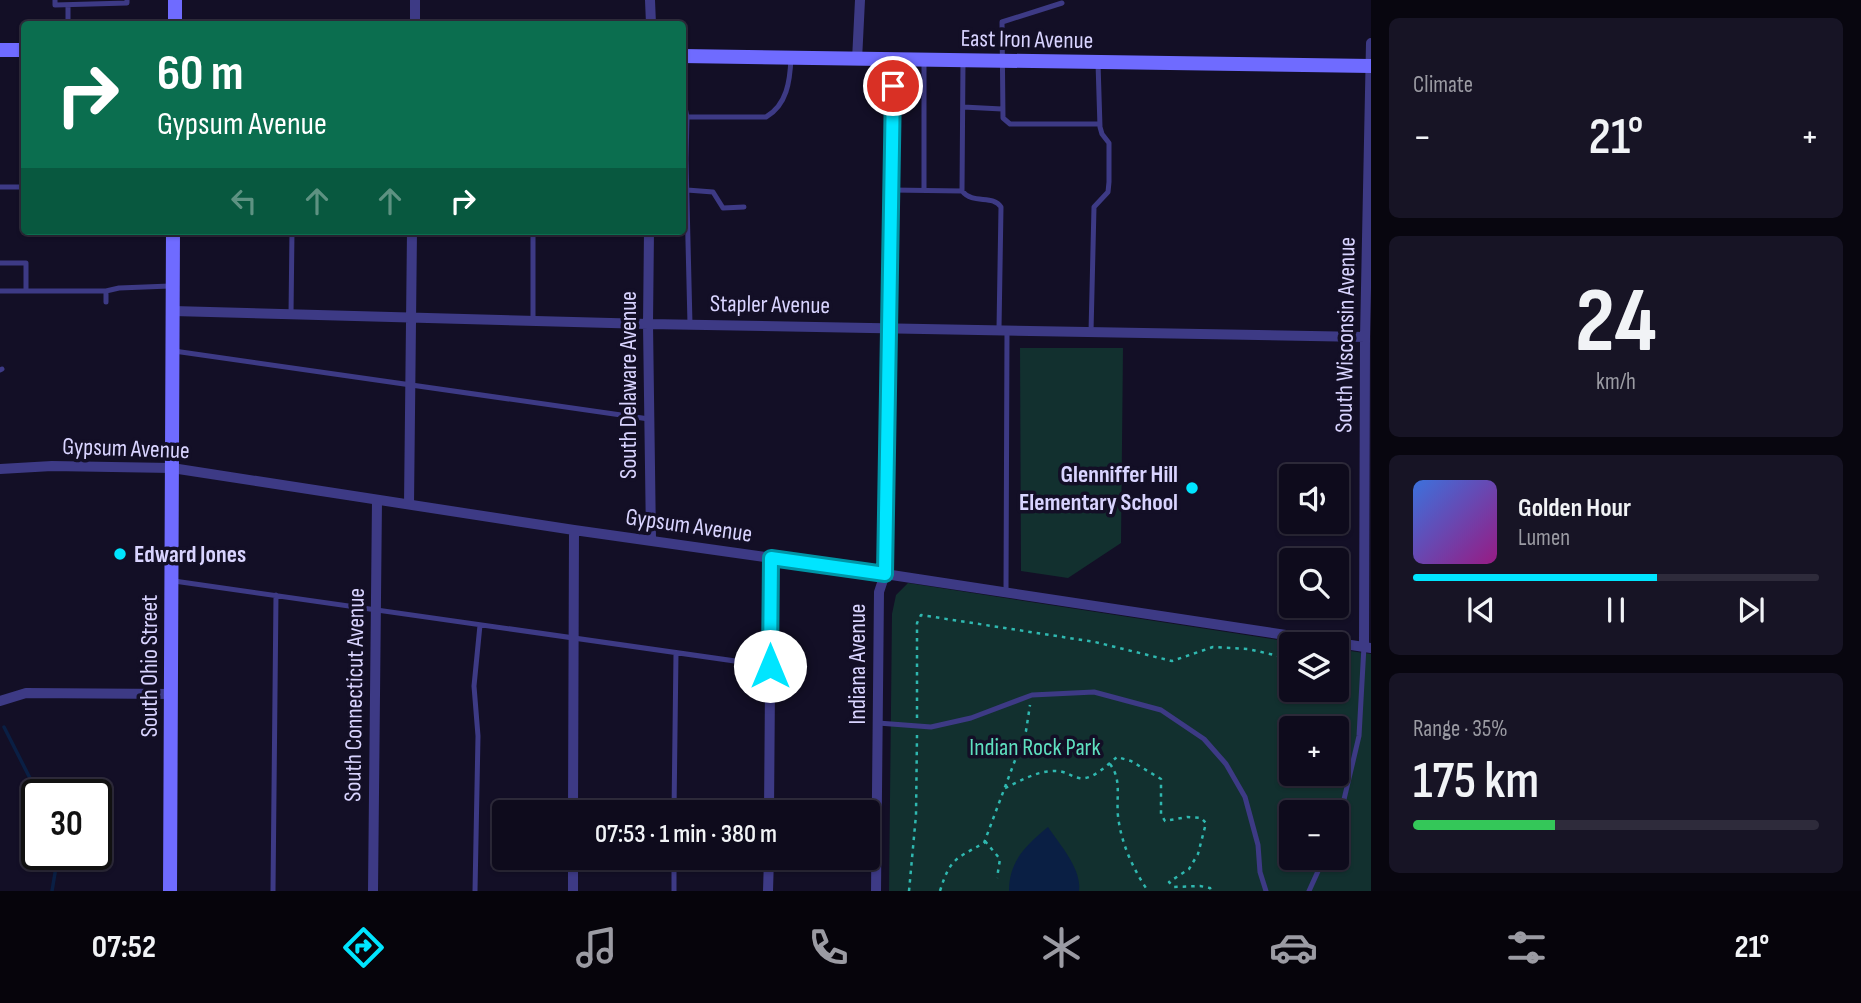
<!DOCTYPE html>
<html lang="en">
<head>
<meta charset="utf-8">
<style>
  body { margin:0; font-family:"Sofia Sans Condensed",sans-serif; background:#171425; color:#f1f3f6; height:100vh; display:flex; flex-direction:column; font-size:26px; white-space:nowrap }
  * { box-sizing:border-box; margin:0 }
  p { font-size:23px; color:#9b9ba3 }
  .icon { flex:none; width:38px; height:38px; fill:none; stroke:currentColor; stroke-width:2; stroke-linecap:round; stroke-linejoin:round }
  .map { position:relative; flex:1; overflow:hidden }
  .sheet { display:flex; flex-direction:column; gap:18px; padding:18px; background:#08060f; width:490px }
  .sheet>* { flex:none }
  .banner { position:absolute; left:21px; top:21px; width:665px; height:214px; border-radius:7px; box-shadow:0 2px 5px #0004,0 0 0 2px #2e2b3b; background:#0b6e4f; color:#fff; overflow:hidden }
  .controls { position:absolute; left:1279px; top:464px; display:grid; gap:14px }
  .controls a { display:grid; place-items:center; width:70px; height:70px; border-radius:7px; background:#0e0b1c; box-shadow:0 2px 5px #0004,0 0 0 2px #2e2b3b; font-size:35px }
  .speed { position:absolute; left:21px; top:779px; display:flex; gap:14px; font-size:35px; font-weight:700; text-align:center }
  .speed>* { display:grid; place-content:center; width:91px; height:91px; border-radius:50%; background:#0e0b1c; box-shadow:0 2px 5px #0004,0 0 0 2px #2e2b3b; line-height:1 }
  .speed .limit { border:4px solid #111; border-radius:10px; background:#fff; color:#111 }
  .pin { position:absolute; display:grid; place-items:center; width:60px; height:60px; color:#fff; margin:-30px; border:4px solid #fff; border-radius:50%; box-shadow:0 2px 7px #0007 }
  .me { position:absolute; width:77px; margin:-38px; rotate:0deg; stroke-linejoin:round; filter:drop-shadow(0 0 5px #0008) }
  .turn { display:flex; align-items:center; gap:24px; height:147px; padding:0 21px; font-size:32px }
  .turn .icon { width:91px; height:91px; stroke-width:2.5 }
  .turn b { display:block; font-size:49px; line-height:60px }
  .lanes { display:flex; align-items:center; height:66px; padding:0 21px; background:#0003; justify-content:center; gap:35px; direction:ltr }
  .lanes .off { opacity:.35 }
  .big { font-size:52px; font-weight:600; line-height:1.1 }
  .sheet .card { flex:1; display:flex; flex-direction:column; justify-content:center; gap:10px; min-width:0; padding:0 24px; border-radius:10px; background:#171425 }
  .sheet .dial { align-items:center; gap:0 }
  .dial b { font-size:91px; line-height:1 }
  .song { display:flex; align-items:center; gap:21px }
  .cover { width:84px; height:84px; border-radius:10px; background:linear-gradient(135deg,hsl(220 70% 55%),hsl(310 70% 35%)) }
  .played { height:7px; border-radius:4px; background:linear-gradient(90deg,#00e5ff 60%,#2e2b3b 60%) }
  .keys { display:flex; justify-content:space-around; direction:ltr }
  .heat { display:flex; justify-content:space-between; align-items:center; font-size:38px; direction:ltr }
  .charge { height:10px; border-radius:5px; background:linear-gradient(90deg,#34c759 35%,#2e2b3b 0) }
  .trip { position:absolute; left:492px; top:800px; width:388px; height:70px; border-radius:7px; background:#0e0b1c; box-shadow:0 2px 5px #0004,0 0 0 2px #2e2b3b; font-weight:600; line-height:70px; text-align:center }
  .tab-bar { display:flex; height:112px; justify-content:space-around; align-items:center; background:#06040b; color:#9b9ba3 }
  .tab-bar .icon { width:49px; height:49px }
  .tab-bar .current { color:#00e5ff }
  .tab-bar b { font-size:32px; color:#f1f3f6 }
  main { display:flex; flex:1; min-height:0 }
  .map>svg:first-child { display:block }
  .green { fill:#12302f; fill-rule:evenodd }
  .water { fill:#0a1f44 }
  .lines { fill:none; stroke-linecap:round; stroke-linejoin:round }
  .stream { stroke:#0a1f44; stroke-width:3.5 }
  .path { stroke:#2fb8b0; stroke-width:2.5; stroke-dasharray:3.5 5; stroke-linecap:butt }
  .lane { stroke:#3d3a85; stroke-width:5 }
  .street { stroke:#3d3a85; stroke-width:10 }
  .secondary { stroke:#6f6bff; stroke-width:14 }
  .route-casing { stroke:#0095a6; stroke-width:18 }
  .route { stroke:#00e5ff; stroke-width:12 }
  .poi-dot { fill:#00e5ff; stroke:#130f26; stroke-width:2.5 }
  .labels { text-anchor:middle; stroke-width:7; stroke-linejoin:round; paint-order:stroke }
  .street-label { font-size:24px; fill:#d9d4ff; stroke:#130f26 }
  .poi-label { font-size:24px; font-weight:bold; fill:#d9d4ff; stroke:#130f26; text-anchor:end }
  .park-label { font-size:24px; fill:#5fe0c0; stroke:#130f26 }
</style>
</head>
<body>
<main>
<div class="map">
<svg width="1371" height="891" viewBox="0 0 1371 891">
  <rect width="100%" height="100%" fill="#130f26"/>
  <path class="green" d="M1020,348H1123L1121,543L1068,578L1021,571Z
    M908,583L1304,644H1292V690H1337V649L1371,654V891H889L892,614L896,595ZM1292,728H1337V774H1292ZM1292,812H1337V858H1292Z"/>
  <path class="water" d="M1048,827C1060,845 1082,869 1079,891H1009C1009,861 1026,845 1048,827Z"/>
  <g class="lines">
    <path class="stream" d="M4,727L38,794
      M52,891L57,861L55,854"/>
    <path class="path" d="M1337,674H1354
      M917,718V623L921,615L1095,642L1172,661L1213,647L1248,649L1292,659
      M1110,764C1122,780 1116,796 1118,816C1121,843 1133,869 1148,891
      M1005,788C1020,781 1035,772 1052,771C1066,770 1069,776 1079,778C1092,781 1107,765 1117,757L1131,761L1161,779V814L1165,821L1187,817L1201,818L1206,823L1198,854L1189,869L1169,882L1174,887L1200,886L1210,888L1211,891
      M985,841L1000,859L997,878
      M909,891L916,815L917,735
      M940,891C950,859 955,859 984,843L1026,731L1030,705"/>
    <path class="lane" d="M55,0V5L127,3V0
      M1062,3L1002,22L1003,118L1010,124H1100
      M68,5V24
      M682,93L687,117L686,159
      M963,107L1002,109
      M687,117H766C787,105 790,81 791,58
      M686,159L690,324
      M0,187H24
      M687,190L713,192L723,208L744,207
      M892,190L962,191C973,205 993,194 1001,207L999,329
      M924,190V60
      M962,191L963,61
      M0,263H26V291
      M0,291H106
      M106,302V291L119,288L170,286
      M291,315L292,231
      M533,321V231
      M1091,332L1094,207L1108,192L1109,182V143L1102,134L1100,127L1098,63
      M174,351L649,419
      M0,370L2,369
      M174,581L770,666
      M1006,592L1007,330
      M878,723L931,727L971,718L1032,695L1094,692L1161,710L1204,739L1226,764L1245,797L1258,845L1260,872L1266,891
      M674,812L676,653
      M1337,829L1359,736L1364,646
      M273,891L276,595
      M475,891L478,736L474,686L480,625
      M674,891V858
      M1309,891L1324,858"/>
    <path class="street" d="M650,0L651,24
      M415,24V0
      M857,60L860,0
      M649,231L648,324L651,539
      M173,311L648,324L1365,337
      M0,469L52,466L172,468L574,530L885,574L1371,648
      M409,504L412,231
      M1364,646L1365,337L1371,43
      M0,701L26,693L171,694
      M573,812L574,530
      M769,812L771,558
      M373,891L377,500
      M573,891V858
      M768,891L769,858
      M876,891L879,592L885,574L894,60"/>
    <path class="secondary" d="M175,24V0
      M0,50H24
      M682,56L1371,66
      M170,891L173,231"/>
  </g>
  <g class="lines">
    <defs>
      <path id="route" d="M770,666L771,558L885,574L893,86"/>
    </defs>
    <use href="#route" class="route-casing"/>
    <use href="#route" class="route"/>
  </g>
  <g class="poi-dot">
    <circle cx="1192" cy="488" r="7"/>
    <circle cx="120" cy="554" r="7"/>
  </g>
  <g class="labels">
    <g class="street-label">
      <text transform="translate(1027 39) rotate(1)" y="8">East Iron Avenue</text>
      <text transform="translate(770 304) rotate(1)" y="8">Stapler Avenue</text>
      <text transform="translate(1345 335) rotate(-89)" y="8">South Wisconsin Avenue</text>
      <text transform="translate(628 385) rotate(-90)" y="8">South Delaware Avenue</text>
      <text transform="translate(126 448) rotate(2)" y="8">Gypsum Avenue</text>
      <text transform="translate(689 525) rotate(8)" y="8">Gypsum Avenue</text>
      <text transform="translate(857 664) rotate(-90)" y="8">Indiana Avenue</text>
      <text transform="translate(149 666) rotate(-90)" y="8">South Ohio Street</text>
      <text transform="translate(354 695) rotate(-89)" y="8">South Connecticut Avenue</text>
    </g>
    <g class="poi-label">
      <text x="1178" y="482">Glenniffer Hill<tspan x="1178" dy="28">Elementary School</tspan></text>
      <text x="134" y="562" text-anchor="start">Edward Jones</text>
    </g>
    <g class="park-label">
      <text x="1035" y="755">Indian Rock Park</text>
    </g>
  </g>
</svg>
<div class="controls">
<a><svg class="icon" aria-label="sound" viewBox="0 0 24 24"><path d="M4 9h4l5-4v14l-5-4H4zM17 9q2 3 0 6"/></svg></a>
<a><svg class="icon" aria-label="search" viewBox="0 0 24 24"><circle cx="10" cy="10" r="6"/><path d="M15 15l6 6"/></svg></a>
<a><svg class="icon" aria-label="layers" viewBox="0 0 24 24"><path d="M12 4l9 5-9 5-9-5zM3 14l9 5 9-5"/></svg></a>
<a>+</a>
<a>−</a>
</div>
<div class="speed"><div class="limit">30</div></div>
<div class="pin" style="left:893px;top:86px;background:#d93025"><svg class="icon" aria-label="arrive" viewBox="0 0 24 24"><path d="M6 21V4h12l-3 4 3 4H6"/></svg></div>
<svg class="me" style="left:770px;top:666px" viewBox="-20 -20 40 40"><circle r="19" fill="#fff"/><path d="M0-13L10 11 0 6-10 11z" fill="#00e5ff"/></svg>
<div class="trip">07:53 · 1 min · 380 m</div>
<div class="banner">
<div class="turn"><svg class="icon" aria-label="right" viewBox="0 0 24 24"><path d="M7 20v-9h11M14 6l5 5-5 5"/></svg><div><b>60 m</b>Gypsum Avenue</div></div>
<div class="lanes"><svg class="icon off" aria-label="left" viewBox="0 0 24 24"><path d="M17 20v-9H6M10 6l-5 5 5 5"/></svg><svg class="icon off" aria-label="ahead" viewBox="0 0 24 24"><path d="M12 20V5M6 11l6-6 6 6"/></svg><svg class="icon off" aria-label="ahead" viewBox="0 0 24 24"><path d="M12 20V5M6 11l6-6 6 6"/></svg><svg class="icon" aria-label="right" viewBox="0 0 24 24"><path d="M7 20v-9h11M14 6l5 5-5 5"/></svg></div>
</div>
</div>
<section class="sheet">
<div class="card"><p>Climate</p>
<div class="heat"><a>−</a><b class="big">21°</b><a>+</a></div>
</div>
<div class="card dial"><b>24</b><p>km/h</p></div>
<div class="card">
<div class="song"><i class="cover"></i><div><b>Golden Hour</b><p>Lumen</p></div></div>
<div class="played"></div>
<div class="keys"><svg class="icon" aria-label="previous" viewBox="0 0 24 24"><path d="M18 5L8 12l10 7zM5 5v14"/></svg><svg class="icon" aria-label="pause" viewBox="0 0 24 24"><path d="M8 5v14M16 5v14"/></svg><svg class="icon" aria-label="next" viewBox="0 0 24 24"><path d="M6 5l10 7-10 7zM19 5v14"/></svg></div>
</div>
<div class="card"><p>Range · 35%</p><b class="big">175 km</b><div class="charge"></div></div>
</section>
</main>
<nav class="tab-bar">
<b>07:52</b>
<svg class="icon current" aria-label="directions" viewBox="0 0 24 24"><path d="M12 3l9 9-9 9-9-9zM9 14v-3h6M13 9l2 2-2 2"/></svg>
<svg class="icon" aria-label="music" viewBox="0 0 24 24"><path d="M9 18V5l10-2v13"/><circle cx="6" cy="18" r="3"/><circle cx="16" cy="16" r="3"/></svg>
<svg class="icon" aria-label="phone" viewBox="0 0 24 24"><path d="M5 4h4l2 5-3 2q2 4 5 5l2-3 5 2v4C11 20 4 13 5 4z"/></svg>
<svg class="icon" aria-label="climate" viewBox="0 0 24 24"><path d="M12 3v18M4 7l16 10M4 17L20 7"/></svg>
<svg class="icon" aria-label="car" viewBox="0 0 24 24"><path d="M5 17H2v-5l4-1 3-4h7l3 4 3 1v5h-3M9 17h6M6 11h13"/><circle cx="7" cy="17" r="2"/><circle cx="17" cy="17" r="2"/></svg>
<svg class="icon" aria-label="filters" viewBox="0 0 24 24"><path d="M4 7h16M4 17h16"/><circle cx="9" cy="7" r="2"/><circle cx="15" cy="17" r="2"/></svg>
<b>21°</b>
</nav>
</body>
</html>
